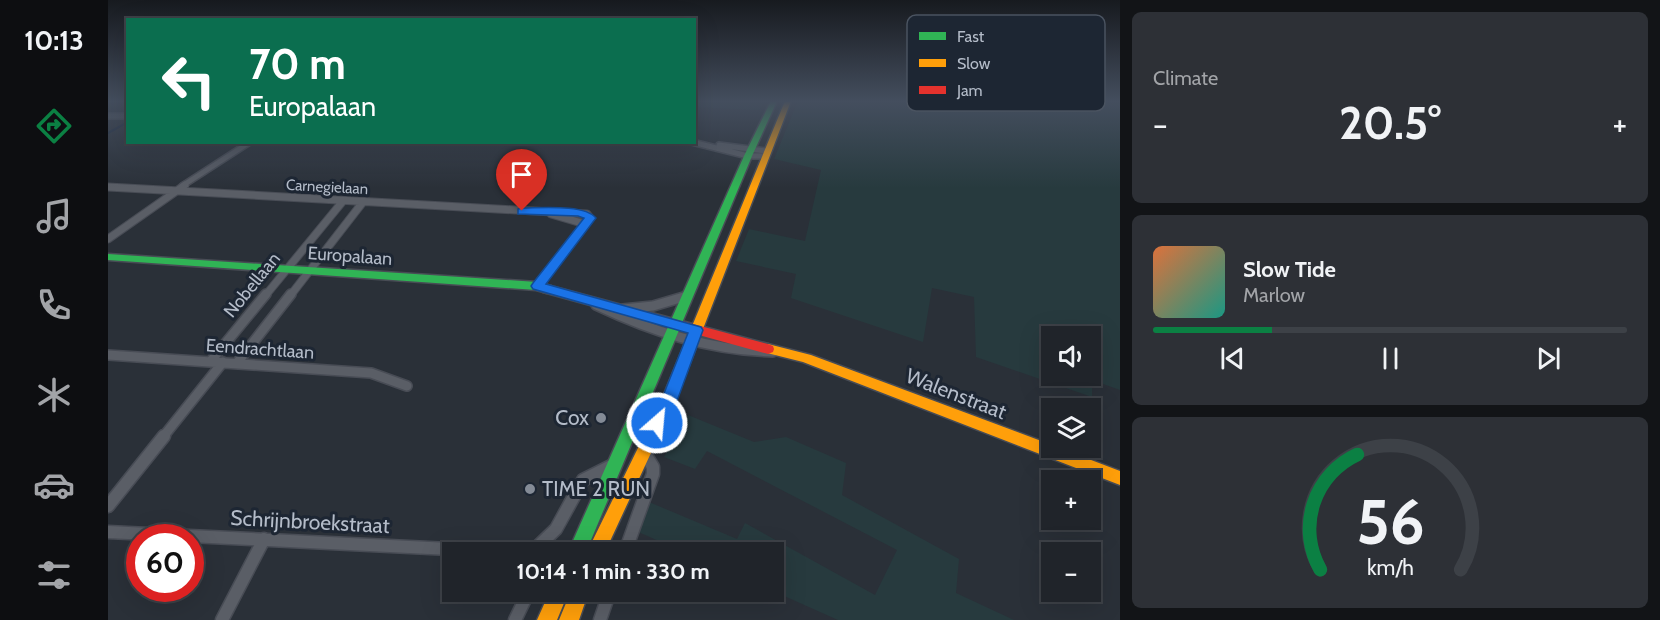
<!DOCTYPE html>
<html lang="en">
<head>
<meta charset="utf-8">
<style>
  body { margin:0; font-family:Cabin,sans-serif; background:#2d3036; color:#f1f3f6; height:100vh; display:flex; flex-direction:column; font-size:22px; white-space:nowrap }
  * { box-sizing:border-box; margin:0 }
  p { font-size:20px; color:#a2a4a8 }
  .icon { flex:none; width:33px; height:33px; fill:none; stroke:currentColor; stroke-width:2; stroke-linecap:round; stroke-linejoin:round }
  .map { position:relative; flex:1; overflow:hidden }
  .drawer { display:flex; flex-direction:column; gap:12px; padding:12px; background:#121417; width:540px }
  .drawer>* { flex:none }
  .top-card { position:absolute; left:18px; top:18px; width:570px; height:126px; border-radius:0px; box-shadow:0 6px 24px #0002,0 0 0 2px #3d4147; background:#0b6e4f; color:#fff; overflow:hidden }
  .tools { position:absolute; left:933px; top:326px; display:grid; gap:12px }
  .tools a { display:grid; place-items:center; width:60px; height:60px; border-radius:0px; background:#20242a; box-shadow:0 6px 24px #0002,0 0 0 2px #3d4147; font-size:30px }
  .speed { position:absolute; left:18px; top:524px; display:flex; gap:12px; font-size:30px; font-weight:700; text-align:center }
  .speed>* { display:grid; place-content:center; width:78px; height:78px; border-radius:50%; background:#20242a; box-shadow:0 6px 24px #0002,0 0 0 2px #3d4147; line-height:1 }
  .speed .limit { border:9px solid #d22; background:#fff; color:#111 }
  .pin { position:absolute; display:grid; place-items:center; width:51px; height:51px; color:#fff; margin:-62px -26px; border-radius:50% 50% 50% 0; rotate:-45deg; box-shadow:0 0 6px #0007 }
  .pin .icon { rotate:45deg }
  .me { position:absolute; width:66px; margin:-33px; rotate:27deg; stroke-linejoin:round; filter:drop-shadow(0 0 4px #0008) }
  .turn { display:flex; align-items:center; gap:21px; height:126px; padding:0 24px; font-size:27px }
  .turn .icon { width:78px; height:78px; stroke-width:2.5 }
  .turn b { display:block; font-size:42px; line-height:51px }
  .big { font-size:45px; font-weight:800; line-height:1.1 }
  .drawer .tile { flex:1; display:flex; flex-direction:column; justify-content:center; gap:9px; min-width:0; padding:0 21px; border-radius:9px; background:#2d3036 }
  .drawer .dial { align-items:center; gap:0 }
  .dial svg { height:156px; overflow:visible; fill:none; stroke:#3d4147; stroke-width:7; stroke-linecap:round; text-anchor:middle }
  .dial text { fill:#f1f3f6; stroke:none }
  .song { display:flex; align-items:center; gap:18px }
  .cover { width:72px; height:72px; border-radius:9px; background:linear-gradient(135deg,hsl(20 70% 55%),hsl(170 70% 35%)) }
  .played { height:6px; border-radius:3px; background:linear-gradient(90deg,#0b8043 25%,#3d4147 25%) }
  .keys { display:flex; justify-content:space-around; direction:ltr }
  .heat { display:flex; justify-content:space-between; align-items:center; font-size:33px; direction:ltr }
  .trip { position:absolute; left:334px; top:542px; width:342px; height:60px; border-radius:0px; background:#20242a; box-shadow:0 6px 24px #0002,0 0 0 2px #3d4147; font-weight:800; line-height:60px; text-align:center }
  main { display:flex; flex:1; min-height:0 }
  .tabs { display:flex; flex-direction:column; width:108px; justify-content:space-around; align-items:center; background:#0d0e11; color:#a2a4a8 }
  .tabs .icon { width:42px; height:42px }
  .tabs .current { color:#0b8043 }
  .tabs b { font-size:27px; color:#f1f3f6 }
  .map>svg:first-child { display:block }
  .green { fill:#273a3e; fill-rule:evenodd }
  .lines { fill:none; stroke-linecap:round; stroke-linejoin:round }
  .stream { stroke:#19273c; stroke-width:2 }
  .street-far3-casing { stroke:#484c55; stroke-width:8 }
  .street-far2-casing { stroke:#484c55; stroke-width:9 }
  .street-far1-casing { stroke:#484c55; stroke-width:12 }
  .street-casing { stroke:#484c55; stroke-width:15 }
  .fast-casing { stroke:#484c55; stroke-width:3 }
  .slow-casing { stroke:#484c55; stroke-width:3 }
  .jam-casing { stroke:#484c55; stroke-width:3 }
  .street-far3 { stroke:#5a5e66; stroke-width:5 }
  .street-far2 { stroke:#5a5e66; stroke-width:7 }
  .street-far1 { stroke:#5a5e66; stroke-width:9 }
  .street { stroke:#5a5e66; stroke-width:12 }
  .fast { fill:#30b455; fill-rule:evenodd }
  .slow { fill:#ff9f0a; fill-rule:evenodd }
  .jam { fill:#e5322d; fill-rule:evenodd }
  .route { fill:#1a73e8; stroke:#114b97; stroke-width:1.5 }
  .poi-dot { fill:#848b96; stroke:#1d2633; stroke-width:2 }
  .labels { text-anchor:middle; stroke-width:6; stroke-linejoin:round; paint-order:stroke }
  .far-street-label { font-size:15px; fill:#b4bcc9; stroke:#1d2633 }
  .street-label { font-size:18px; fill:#b4bcc9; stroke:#1d2633 }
  .near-street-label { font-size:21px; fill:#b4bcc9; stroke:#1d2633 }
  .near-poi-label { font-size:21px; fill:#b4bcc9; stroke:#1d2633; text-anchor:end }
  .key { fill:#1d2633; stroke:#4a5360; stroke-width:1.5 }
  .key-label { font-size:16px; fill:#b4bcc9 }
</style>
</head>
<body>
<main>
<nav class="tabs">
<b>10:13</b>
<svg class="icon current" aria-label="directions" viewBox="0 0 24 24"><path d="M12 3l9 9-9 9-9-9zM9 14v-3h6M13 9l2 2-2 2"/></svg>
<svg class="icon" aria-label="music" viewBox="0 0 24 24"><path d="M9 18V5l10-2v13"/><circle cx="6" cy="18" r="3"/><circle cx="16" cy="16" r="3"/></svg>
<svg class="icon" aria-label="phone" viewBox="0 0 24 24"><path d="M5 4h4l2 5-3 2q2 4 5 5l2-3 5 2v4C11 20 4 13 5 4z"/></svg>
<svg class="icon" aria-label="climate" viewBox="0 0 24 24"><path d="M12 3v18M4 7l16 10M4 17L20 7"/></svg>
<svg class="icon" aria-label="car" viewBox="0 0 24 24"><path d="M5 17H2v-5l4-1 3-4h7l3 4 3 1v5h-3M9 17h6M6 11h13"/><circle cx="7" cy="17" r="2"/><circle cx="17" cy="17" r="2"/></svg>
<svg class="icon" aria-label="filters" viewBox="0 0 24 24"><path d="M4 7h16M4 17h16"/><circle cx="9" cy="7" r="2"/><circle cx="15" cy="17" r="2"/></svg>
</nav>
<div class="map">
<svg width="1012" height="620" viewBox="0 0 1012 620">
  <rect width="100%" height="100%" fill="#2a3038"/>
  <path class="green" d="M587,101H656L651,110L587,107Z
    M690,101H1012V390L984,380V397L868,357L866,297L824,288L815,342L683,298L688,274L628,261L641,229L697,241L713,170L666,159ZM944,336H982V375H944Z
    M580,415L646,442L678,437L738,463L734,495L851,559L848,593L906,620H730L665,591L666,552H576L528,531L541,502L629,539L637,523L767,595L789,550L599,451L587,469L556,457Z"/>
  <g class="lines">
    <path class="stream" d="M0,133L20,122"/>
    <defs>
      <path id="street-far3" d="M0,116H20
        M584,142L640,156H656
        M611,145L658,151
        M74,186L142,142"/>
      <path id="street-far2" d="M0,187L479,214L482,218L429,286
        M443,214L477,224
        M0,239L77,185
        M157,296L235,201
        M182,296L255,202"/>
      <path id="street-far1" d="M488,305C545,332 601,350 665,352
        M515,309L545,306L579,296
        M0,355L263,373L299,386
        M102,362L158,294
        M129,363L183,294
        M55,437L115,362"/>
      <path id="street" d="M0,506L56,436
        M0,532L402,552
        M424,552L448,529L475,480L503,466
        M517,552L545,474V467L536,452
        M114,620L156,539
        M407,620L421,591
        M492,620L502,591"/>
      <path id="fast" d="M663,101H669L644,156L478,552H460L636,156Z
        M0,254L429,282L443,286L445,289L439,293L428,290L0,260Z"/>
      <path id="slow" d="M677,101H683L568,399L497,552H479L554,399Z
        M660,344L703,355L944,445V447H949L1012,471V485L695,362L655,352L654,349L655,346Z
        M442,591H461L449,620H429Z
        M463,591H481L471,620H451Z"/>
      <path id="jam" d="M439,285L660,344L665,346L666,349L665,352L660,354L435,292L433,289L435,286Z"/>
    </defs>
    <use href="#street-far3" class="street-far3-casing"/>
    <use href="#street-far2" class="street-far2-casing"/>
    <use href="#street-far1" class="street-far1-casing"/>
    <use href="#street" class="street-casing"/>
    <use href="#fast" class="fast-casing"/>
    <use href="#slow" class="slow-casing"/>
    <use href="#jam" class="jam-casing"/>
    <use href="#street-far3" class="street-far3"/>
    <use href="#street-far2" class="street-far2"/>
    <use href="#street-far1" class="street-far1"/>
    <use href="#street" class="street"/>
    <use href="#fast" class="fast"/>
    <use href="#slow" class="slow"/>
    <use href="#jam" class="jam"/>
  </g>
  <linearGradient id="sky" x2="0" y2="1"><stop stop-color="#171a1f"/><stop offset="0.54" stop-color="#444e5e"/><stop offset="1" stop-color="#444e5e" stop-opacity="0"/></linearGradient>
  <rect width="1012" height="188" fill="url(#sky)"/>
  <path class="route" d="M414,208C432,208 477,204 488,218L438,284L593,327L595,330L569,401L555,428L549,430L543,428L541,423L553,401L580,333L425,289L423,286L425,283L476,218L470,216L410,214V209Z"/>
  <g class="poi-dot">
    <circle cx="493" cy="418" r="6"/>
    <circle cx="422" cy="489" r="6"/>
  </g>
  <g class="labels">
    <g class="far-street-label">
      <text transform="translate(219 187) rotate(3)" y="5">Carnegielaan</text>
    </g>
    <g class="street-label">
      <text transform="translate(242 256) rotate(4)" y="6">Europalaan</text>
      <text transform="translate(144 285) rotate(-51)" y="6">Nobellaan</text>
      <text transform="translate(152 349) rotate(4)" y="6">Eendrachtlaan</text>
    </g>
    <g class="near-street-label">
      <text transform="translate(848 394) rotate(21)" y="7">Walenstraat</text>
      <text transform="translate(202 522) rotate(3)" y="7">Schrijnbroekstraat</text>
    </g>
    <g class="near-poi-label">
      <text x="481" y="425">Cox</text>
      <text x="434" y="496" text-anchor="start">TIME 2 RUN</text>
    </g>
  </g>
  <rect x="799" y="15" width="198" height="96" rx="9" class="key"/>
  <rect x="811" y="32" width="27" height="8" fill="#30b455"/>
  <rect x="811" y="59" width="27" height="8" fill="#ff9f0a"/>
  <rect x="811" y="86" width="27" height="8" fill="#e5322d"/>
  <g class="key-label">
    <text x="849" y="42">Fast</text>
    <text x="849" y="69">Slow</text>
    <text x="849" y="96">Jam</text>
  </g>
</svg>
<div class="tools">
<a><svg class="icon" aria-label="sound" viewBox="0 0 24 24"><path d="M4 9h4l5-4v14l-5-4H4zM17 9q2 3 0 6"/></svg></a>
<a><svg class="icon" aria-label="layers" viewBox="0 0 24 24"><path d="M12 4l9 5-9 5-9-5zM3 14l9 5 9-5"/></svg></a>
<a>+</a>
<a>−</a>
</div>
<div class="speed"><div class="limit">60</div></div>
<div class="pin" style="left:414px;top:211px;background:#d93025"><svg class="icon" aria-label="arrive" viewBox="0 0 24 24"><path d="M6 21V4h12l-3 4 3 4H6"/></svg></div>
<svg class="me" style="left:549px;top:423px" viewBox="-20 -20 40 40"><circle r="17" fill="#1a73e8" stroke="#fff" stroke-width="3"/><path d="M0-11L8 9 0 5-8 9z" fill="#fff"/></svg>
<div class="trip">10:14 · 1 min · 330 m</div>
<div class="top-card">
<div class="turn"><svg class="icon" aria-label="left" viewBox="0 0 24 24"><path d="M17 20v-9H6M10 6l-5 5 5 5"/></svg><div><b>70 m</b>Europalaan</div></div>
</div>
</div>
<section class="drawer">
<div class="tile"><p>Climate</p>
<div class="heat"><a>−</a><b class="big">20.5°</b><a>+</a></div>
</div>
<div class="tile">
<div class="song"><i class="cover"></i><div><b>Slow Tide</b><p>Marlow</p></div></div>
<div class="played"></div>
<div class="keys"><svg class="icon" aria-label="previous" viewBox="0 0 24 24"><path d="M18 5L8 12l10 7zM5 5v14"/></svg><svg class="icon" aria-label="pause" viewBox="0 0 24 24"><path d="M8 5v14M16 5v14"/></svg><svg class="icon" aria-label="next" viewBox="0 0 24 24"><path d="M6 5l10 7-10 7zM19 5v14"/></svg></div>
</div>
<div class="tile dial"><svg viewBox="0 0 100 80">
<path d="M14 69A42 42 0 1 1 86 69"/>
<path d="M14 69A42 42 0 0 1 33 10" stroke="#0b8043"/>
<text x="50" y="56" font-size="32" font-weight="700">56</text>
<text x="50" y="72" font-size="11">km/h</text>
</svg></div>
</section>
</main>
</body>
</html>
